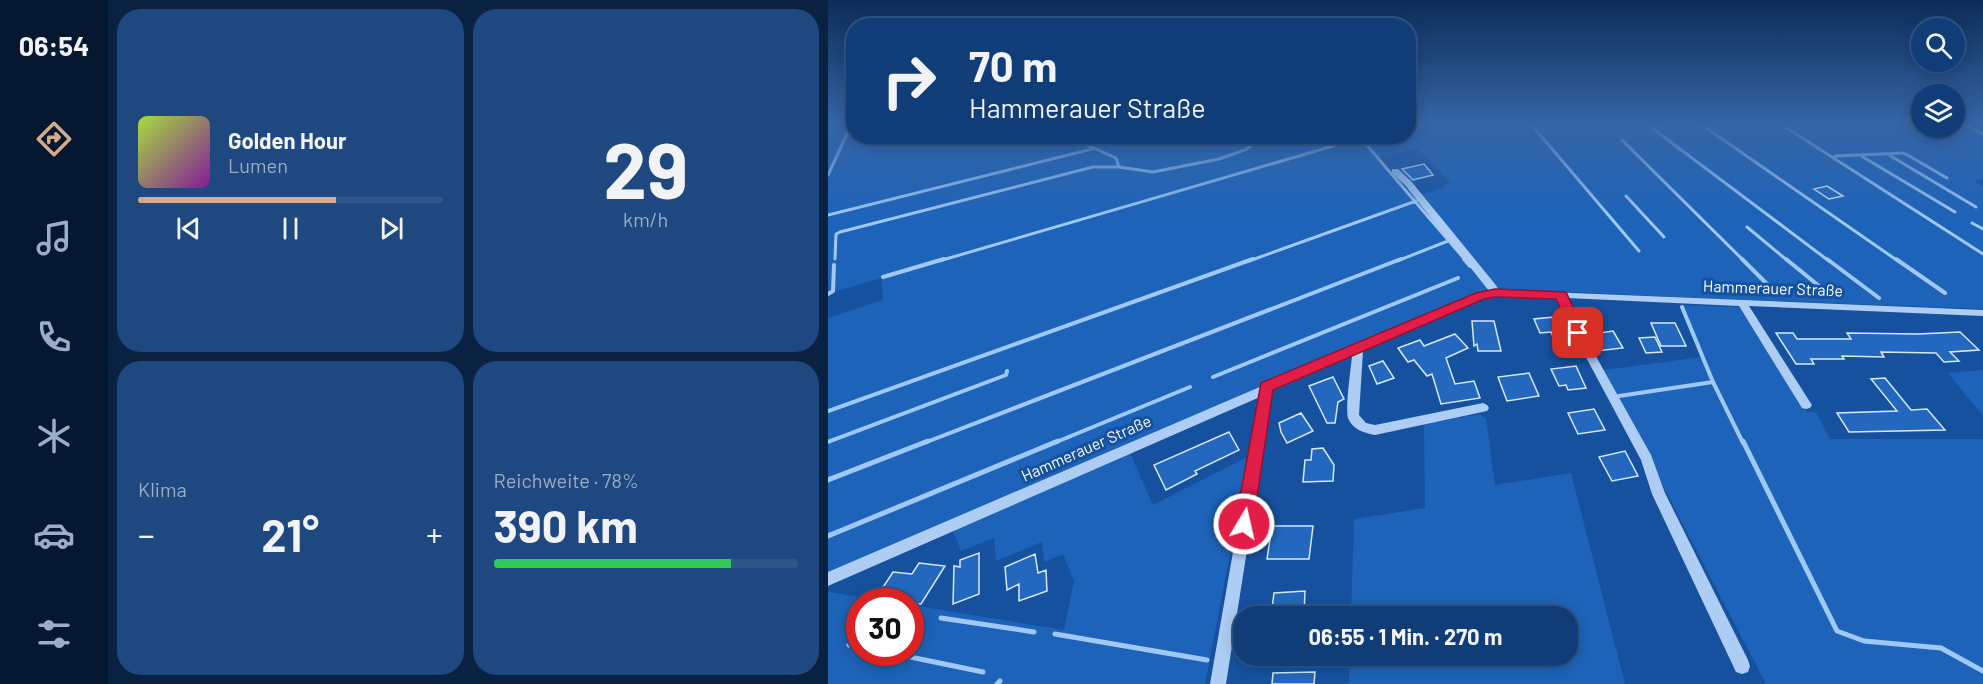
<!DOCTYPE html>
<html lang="de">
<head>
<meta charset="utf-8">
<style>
  body { margin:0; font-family:Barlow,sans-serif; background:#1e487f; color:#f1f3f6; height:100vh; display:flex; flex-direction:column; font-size:22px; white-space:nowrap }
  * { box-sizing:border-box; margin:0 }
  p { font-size:20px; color:#9caec6 }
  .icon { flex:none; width:33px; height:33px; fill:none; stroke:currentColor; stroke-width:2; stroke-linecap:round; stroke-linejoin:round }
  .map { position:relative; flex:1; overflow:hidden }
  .drawer { display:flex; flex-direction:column; gap:9px; padding:9px; background:#092241; width:720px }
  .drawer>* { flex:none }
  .hud { position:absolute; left:18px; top:18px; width:570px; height:126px; border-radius:24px; box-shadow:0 3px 15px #0003,0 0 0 2px #305689; background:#103d77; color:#f1f3f6; overflow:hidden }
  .tools { position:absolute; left:1083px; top:18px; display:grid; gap:12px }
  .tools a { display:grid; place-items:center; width:54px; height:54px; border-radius:50%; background:#103d77; box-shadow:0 3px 15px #0003,0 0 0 2px #305689; font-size:30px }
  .speed { position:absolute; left:18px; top:588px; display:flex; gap:12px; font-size:30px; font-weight:700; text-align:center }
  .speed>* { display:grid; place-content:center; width:78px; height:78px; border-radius:50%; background:#103d77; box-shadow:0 3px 15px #0003,0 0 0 2px #305689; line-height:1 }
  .speed .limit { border:9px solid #d22; background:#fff; color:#111 }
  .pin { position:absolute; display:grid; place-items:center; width:51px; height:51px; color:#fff; margin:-26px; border-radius:12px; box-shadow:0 3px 9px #0006 }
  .me { position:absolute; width:66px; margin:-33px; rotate:9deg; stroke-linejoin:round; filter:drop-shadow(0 0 4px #0008) }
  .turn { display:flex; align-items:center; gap:21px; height:126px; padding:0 24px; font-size:27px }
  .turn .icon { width:78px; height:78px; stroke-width:2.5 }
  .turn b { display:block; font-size:42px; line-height:51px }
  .big { font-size:45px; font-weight:700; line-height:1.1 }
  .drawer .card { flex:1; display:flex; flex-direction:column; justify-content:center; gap:9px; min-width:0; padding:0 21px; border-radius:24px; background:#1e487f }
  .drawer .dial { align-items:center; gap:0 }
  .dial b { font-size:78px; line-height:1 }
  .song { display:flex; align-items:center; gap:18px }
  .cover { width:72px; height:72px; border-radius:9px; background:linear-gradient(135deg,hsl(80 70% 55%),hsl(290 70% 35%)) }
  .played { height:6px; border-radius:3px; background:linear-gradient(90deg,#d6ab8b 65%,#305689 65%) }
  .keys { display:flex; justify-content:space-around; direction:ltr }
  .heat { display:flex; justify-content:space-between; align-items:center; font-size:33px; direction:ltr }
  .charge { height:9px; border-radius:4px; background:linear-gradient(90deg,#34c759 78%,#305689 0) }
  .drawer .tiles { flex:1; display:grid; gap:9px; grid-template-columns:repeat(2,1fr) }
  .trip { position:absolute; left:405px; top:606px; width:345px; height:60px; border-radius:24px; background:#103d77; box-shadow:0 3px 15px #0003,0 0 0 2px #305689; font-weight:700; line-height:60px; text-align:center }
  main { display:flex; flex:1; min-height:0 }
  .tab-bar { display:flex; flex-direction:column; width:108px; justify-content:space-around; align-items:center; background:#061830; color:#9caec6 }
  .tab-bar .icon { width:42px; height:42px }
  .tab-bar .selected { color:#d6ab8b }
  .tab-bar b { font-size:27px; color:#f1f3f6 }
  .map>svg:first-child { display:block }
  .green { fill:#1d63b9; fill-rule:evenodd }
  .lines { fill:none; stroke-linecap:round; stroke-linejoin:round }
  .stream-far2 { stroke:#a0c8f6; stroke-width:3 }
  .stream-far1 { stroke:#a0c8f6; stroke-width:4 }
  .stream { stroke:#a0c8f6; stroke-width:5 }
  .building { fill:#2368be; stroke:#d6e8fd; stroke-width:1.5 }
  .minor { fill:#adcdf4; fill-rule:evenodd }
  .route { fill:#e11d48; stroke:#92132f; stroke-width:1.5 }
  .labels { text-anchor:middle; stroke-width:6; stroke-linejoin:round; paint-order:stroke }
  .street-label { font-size:16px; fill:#fff; stroke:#15519f }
</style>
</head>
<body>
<main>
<nav class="tab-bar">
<b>06:54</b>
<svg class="icon selected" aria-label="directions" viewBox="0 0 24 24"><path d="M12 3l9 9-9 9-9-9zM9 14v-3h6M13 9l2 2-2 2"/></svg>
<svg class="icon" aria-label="music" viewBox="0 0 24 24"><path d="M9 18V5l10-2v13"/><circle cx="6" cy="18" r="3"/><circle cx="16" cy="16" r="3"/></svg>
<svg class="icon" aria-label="phone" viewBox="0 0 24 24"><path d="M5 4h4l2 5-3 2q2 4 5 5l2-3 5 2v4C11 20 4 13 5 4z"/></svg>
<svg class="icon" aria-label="climate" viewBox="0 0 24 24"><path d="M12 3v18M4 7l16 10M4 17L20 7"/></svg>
<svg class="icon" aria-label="car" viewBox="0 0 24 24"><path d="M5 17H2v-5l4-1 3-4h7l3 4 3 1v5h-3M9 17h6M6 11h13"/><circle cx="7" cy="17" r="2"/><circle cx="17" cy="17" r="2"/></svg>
<svg class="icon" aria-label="filters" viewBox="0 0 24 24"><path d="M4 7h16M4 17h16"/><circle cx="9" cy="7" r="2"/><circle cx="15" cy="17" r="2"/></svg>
</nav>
<section class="drawer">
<div class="tiles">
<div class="card">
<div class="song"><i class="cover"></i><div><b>Golden Hour</b><p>Lumen</p></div></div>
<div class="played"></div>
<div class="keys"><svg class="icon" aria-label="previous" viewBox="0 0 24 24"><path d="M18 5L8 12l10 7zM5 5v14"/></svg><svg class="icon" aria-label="pause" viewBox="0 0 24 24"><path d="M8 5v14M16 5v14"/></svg><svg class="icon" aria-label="next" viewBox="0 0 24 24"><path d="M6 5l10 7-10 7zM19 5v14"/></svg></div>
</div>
<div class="card dial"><b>29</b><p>km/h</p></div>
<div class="card"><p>Klima</p>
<div class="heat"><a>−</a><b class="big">21°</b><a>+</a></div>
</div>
<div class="card"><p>Reichweite · 78%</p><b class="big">390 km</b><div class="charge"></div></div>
</div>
</section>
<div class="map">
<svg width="1155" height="684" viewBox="0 0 1155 684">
  <rect width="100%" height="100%" fill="#15519f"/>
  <path class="green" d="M0,123H25L26,136H580L581,123H1093L1094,128H1126L1127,123H1155V179L1146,181L1155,186V309L845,297L662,288L0,578V318L55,300L53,278L0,294ZM589,148L622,182L614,188L586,196L551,158Z
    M851,305L911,307L979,412H988L1002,439H1155V684H938L775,370L874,357Z
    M1155,370V416L1120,373Z
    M651,414L658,418L667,485L743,473L797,684H515L521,683V656H740V616H523L526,519L597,508L596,424Z
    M301,451L325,505L421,456L377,684H0V592L58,601L32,602V652H82L83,605L236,630L246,581L235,554L216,562L214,542L168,561L166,538L133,551L124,529Z"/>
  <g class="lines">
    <path class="stream-far2" d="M702,123L811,251
      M847,123L824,128L1001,261
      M871,123L1070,261
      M951,123L1155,254
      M1133,123L1155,134
      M580,124L584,123
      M239,136L288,158L291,167
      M531,136L638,261
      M794,140L916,261
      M1061,155L1148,207
      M1007,156L1076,153L1119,178
      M1035,157L1127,212
      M0,175L24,123
      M798,196L836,237
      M0,215L264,149
      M1144,223L1155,229
      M919,227L960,261
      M7,259L8,234L12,232L265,167H291L325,172L391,159L419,149L434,136
      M111,261L505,146
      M421,261L588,201
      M569,261L620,241"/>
    <path class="stream-far1" d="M636,259L642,266
      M914,259L950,295
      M958,259L1002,295
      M999,259L1051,298
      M1068,259L1117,293
      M55,277L116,259
      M0,294L5,291L6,265
      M854,307L885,382L915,443
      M385,377L630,278
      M791,396L885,382
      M0,411L425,259
      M0,442L178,375L179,371
      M96,443L573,259
      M226,443L362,387"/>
    <path class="stream" d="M915,441L1009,631L1036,641L1113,648L1155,671
      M0,480L100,441
      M0,536L230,441
      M113,618L206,632
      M227,634L379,660
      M21,645L32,647
      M58,652L155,672
      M169,684L172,681"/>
  </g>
  <path class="building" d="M596,164L605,175L585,180L574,169Z
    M999,186L1015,196L1001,199L986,189Z
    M726,317L729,325L732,324L740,342L728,343L723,332L712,333L706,319Z
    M644,321H666L673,351H650L649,344L646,346Z
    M823,323H847L858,346H833Z
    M785,331L795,348L768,351L758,335Z
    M1132,332L1151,350L1122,352L1131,361L1116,362L1108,353L1053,352L1056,357L1014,356L1016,359H983L986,364H968L948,333H965L969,339H1023L1019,333L1090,334Z
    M627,334L640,348L618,358L627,384L646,381L652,398L613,404L604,374L599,376L586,360L580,362L570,348L592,340L596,346Z
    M827,337L834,352L818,353L811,338Z
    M555,361L566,378L549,384L541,366Z
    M748,366L758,388L740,390L738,385L731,386L723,369Z
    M701,373L711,396L679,401L670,377Z
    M505,377L516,399L510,402L507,423H499L481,386Z
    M1057,378L1083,410L1099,409L1117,430L1021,432L1009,413L1069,411L1043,379Z
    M766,409L777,430L750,434L740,413Z
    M473,413L485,431L459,443L453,432L451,423Z
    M401,432L411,450L367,471L369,474L338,490L326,465Z
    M495,448L506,465L505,481L475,482L477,460H483L484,449Z
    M797,451L810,476L784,481L771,457Z
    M444,526H485L481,559H439Z
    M151,553V594L125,604L126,566L132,567V560Z
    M207,554L210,573L218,570L219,591L191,601V584L179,590L177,567Z
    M91,563L117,566L93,604L65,602L69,597L50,595L65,572L84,574Z
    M477,591L476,616H443L446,593Z
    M487,672L486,684H444L445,673Z"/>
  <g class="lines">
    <path class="minor" d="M564,169H570L583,181L667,284L671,290L1155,310V316L921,306L982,402L984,405L982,408L978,409L974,408L911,306L739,298L755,333L823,455L837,493L920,660L922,666L920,672L914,674L908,672L824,494L813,460L745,333L729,298L667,296L654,299L535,351L531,415L538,423L547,425L655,403L659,405L661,408L659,411L547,435C536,433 524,429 520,418C517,408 523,368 524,356L444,391L398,684H382L432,397L0,586V572L525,347L526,344H532L649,294L661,291L577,185L564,173Z"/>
  </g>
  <linearGradient id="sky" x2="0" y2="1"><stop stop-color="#0c2d57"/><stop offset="0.56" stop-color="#3565a6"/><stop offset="1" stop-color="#3565a6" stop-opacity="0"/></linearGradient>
  <rect width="1155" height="219" fill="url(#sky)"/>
  <path class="route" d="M667,289L738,292L757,333L755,337H745L728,299L667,297L656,299L445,390L425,524L422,530L416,532L410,530L407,524L433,383L648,293Z"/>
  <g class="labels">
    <g class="street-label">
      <text transform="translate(945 288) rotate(2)" y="6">Hammerauer Straße</text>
      <text transform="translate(258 448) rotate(-24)" y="6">Hammerauer Straße</text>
    </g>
  </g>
</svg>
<div class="tools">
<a><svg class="icon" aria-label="search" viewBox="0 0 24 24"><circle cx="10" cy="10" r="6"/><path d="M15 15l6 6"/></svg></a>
<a><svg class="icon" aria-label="layers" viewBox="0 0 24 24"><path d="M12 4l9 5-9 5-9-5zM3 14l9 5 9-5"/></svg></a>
</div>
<div class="speed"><div class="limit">30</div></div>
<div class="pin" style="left:750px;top:333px;background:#d93025"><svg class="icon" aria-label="arrive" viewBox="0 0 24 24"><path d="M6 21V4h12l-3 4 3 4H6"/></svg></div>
<svg class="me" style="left:416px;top:524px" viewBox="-20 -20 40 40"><circle r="17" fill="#e11d48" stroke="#fff" stroke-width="3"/><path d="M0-11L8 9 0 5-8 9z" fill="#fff"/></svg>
<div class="trip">06:55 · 1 Min. · 270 m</div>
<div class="hud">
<div class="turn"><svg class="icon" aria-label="right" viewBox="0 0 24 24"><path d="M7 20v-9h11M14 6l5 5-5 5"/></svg><div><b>70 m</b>Hammerauer Straße</div></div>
</div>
</div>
</main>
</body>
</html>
